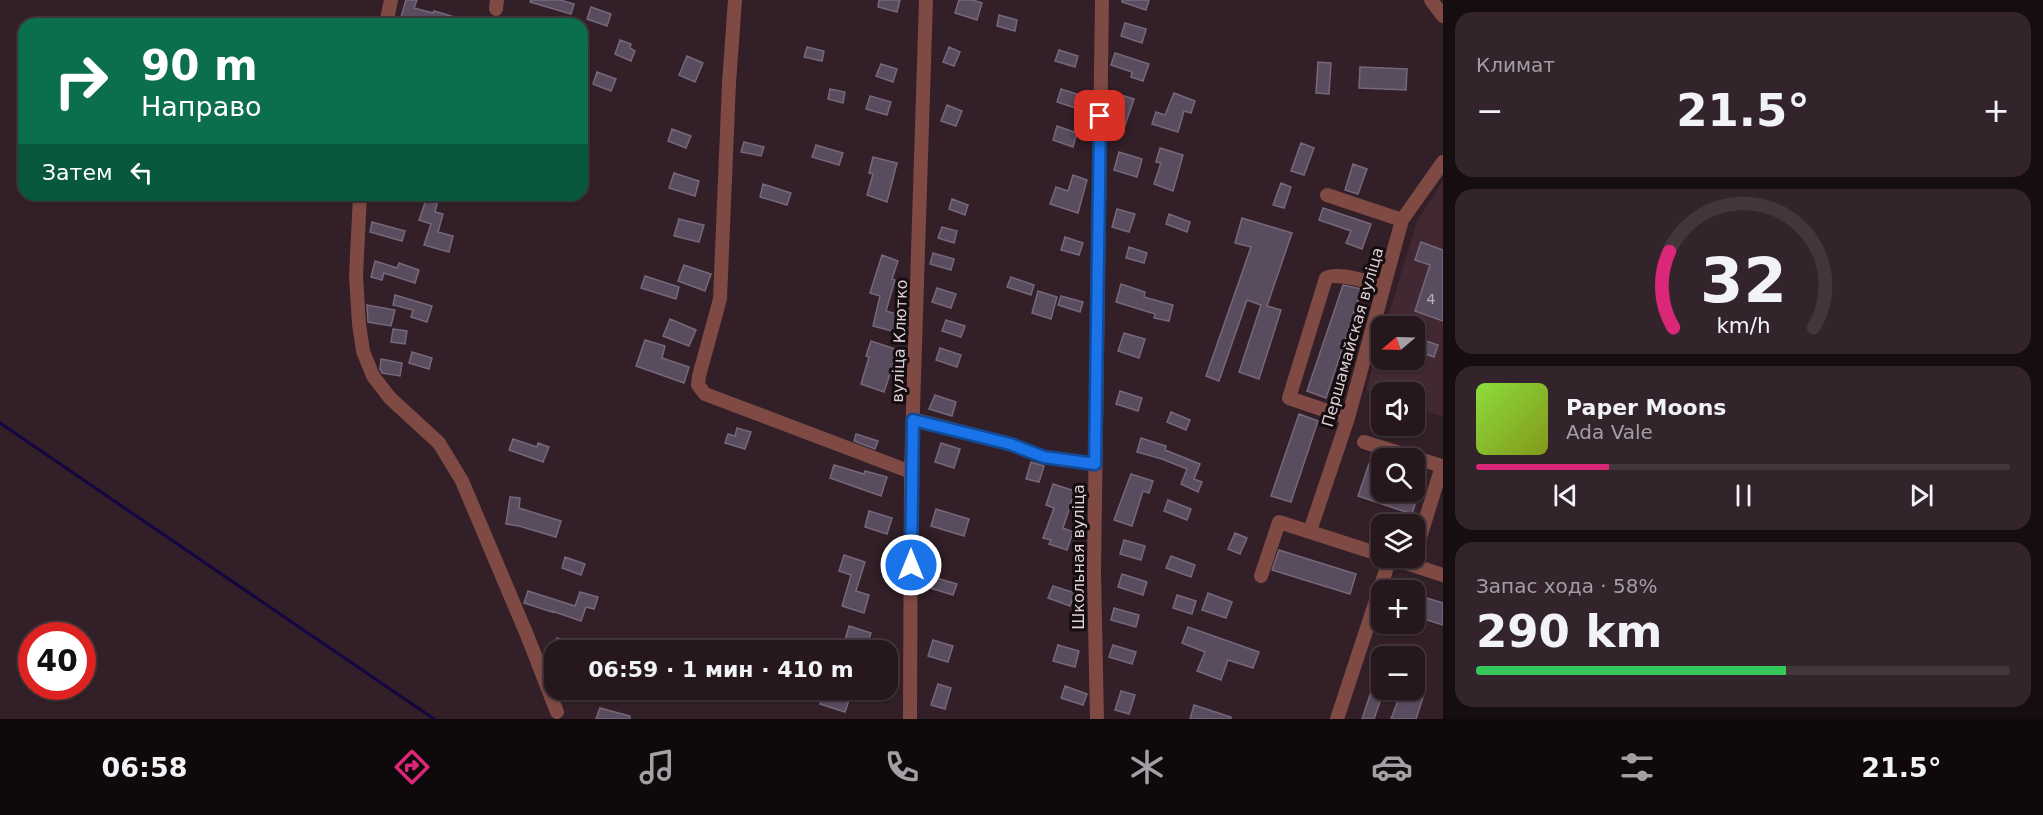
<!DOCTYPE html>
<html lang="ru">
<head>
<meta charset="utf-8">
<style>
  body { margin:0; font-family:"DejaVu Sans",sans-serif; background:#32242a; color:#f1f3f6; height:100vh; display:flex; flex-direction:column; font-size:22px; white-space:nowrap }
  * { box-sizing:border-box; margin:0 }
  p { font-size:20px; color:#a49fa4 }
  .icon { flex:none; width:33px; height:33px; fill:none; stroke:currentColor; stroke-width:2; stroke-linecap:round; stroke-linejoin:round }
  .map { position:relative; flex:1; overflow:hidden }
  .drawer { display:flex; flex-direction:column; gap:12px; padding:12px; background:#150d10; width:600px }
  .drawer>* { flex:none }
  .guide { position:absolute; left:18px; top:18px; width:570px; height:183px; border-radius:18px; box-shadow:0 2px 4px #0004,0 0 0 2px #42363b; background:#0b6e4f; color:#fff; overflow:hidden }
  .needle { width:39px; rotate:251deg }
  .controls { position:absolute; left:1371px; top:316px; display:grid; gap:12px }
  .controls a { display:grid; place-items:center; width:54px; height:54px; border-radius:12px; background:#26171d; box-shadow:0 2px 4px #0004,0 0 0 2px #42363b; font-size:30px }
  .speed { position:absolute; left:18px; top:622px; display:flex; gap:12px; font-size:30px; font-weight:700; text-align:center }
  .speed>* { display:grid; place-content:center; width:78px; height:78px; border-radius:50%; background:#26171d; box-shadow:0 2px 4px #0004,0 0 0 2px #42363b; line-height:1 }
  .speed .limit { border:9px solid #d22; background:#fff; color:#111 }
  .pin { position:absolute; display:grid; place-items:center; width:51px; height:51px; color:#fff; margin:-26px; border-radius:12px; box-shadow:0 3px 9px #0006 }
  .me { position:absolute; width:66px; margin:-33px; rotate:0deg; stroke-linejoin:round; filter:drop-shadow(0 0 4px #0008) }
  .turn { display:flex; align-items:center; gap:21px; height:126px; padding:0 24px; font-size:27px }
  .turn .icon { width:78px; height:78px; stroke-width:2.5 }
  .turn b { display:block; font-size:42px; line-height:51px }
  .then { display:flex; align-items:center; height:57px; padding:0 24px; background:#0003; gap:12px; font-size:22px }
  .big { font-size:45px; font-weight:700; line-height:1.1 }
  .drawer .widget { flex:1; display:flex; flex-direction:column; justify-content:center; gap:9px; min-width:0; padding:0 21px; border-radius:18px; background:#32242a }
  .drawer .dial { align-items:center; gap:0 }
  .dial svg { height:156px; overflow:visible; fill:none; stroke:#42363b; stroke-width:7; stroke-linecap:round; text-anchor:middle }
  .dial text { fill:#f1f3f6; stroke:none }
  .song { display:flex; align-items:center; gap:18px }
  .cover { width:72px; height:72px; border-radius:9px; background:linear-gradient(135deg,hsl(90 70% 55%),hsl(70 70% 35%)) }
  .played { height:6px; border-radius:3px; background:linear-gradient(90deg,#db2777 25%,#42363b 25%) }
  .keys { display:flex; justify-content:space-around; direction:ltr }
  .heat { display:flex; justify-content:space-between; align-items:center; font-size:33px; direction:ltr }
  .charge { height:9px; border-radius:4px; background:linear-gradient(90deg,#34c759 58%,#42363b 0) }
  .trip { position:absolute; left:544px; top:640px; width:354px; height:60px; border-radius:18px; background:#26171d; box-shadow:0 2px 4px #0004,0 0 0 2px #42363b; font-weight:700; line-height:60px; text-align:center }
  .dock { display:flex; height:96px; justify-content:space-around; align-items:center; background:#0f090c; color:#a49fa4 }
  .dock .icon { width:42px; height:42px }
  .dock .active { color:#db2777 }
  .dock b { font-size:27px; color:#f1f3f6 }
  main { display:flex; flex:1; min-height:0 }
  .map>svg:first-child { display:block }
  .built { fill:#412833 }
  .lines { fill:none; stroke-linecap:round; stroke-linejoin:round }
  .stream { stroke:#140543; stroke-width:3 }
  .building { fill:#594c5e; stroke:#75687a; stroke-width:1.5 }
  .minor { stroke:#7f4944; stroke-width:14 }
  .route-casing { stroke:#114b97; stroke-width:15 }
  .route { stroke:#1a73e8; stroke-width:10 }
  .labels { text-anchor:middle; stroke-width:6; stroke-linejoin:round; paint-order:stroke }
  .number-label { font-size:14px; fill:#beb0b9 }
  .street-label { font-size:16px; fill:#dfd2d7; stroke:#140c0f }
</style>
</head>
<body>
<main>
<div class="map">
<svg width="1443" height="719" viewBox="0 0 1443 719">
  <rect width="100%" height="100%" fill="#321f27"/>
  <path class="built" d="M1443,181V417L1415,407L1414,393H1382L1381,396L1366,390L1381,339L1382,360H1414V327H1385L1417,221Z"/>
  <g class="lines">
    <path class="stream" d="M0,423L434,719"/>
  </g>
  <path class="building" d="M406,0H417L414,8L433,13L434,11L471,22L470,24H399Z
    M531,0H560L574,4L571,14L530,2Z
    M879,0H900L897,12L878,7Z
    M959,0H973L982,3L977,20L955,13Z
    M1122,0H1149L1146,10L1122,2Z
    M591,7L611,14L607,26L587,19Z
    M999,15L1017,20L1015,31L997,26Z
    M1125,23L1146,29L1142,43L1121,36Z
    M620,40L631,44L630,48L635,51L631,61L615,54Z
    M807,47L824,51L822,61L804,57Z
    M949,47L960,52L954,66L943,62Z
    M1059,50L1078,56L1075,67L1055,61Z
    M1115,53L1149,64L1143,81L1131,77L1132,72L1111,65Z
    M687,56L703,63L695,82L679,75Z
    M1318,62L1331,63L1329,94L1316,93Z
    M881,64L897,69L893,82L876,76Z
    M1360,67L1407,69L1406,90L1359,88Z
    M597,72L616,79L611,91L593,84Z
    M830,89L845,92L843,103L828,99Z
    M1061,89L1083,96L1079,109L1057,102Z
    M1174,93L1195,101L1191,113L1184,111L1178,132L1152,124L1156,112L1165,115Z
    M1118,94L1134,99L1123,131L1110,127L1116,107L1114,106Z
    M870,96L891,102L887,115L866,109Z
    M947,105L962,111L956,126L941,121Z
    M1057,126L1077,133L1073,147L1053,140Z
    M672,129L691,136L686,148L668,141Z
    M744,142L764,147L761,156L741,152Z
    M1301,143L1314,148L1304,175L1291,171Z
    M816,145L843,153L839,165L812,157Z
    M1160,148L1183,155L1173,191L1154,184L1161,163L1156,162Z
    M1119,152L1142,159L1137,177L1114,170Z
    M873,157L897,163L887,202L867,195L873,174L869,173Z
    M1353,164L1367,169L1358,194L1345,190Z
    M674,173L699,181L695,196L669,188Z
    M1073,175L1087,180L1078,213L1050,204L1056,187L1068,191Z
    M1281,183L1291,187L1284,208L1273,205Z
    M763,184L791,193L787,205L760,197Z
    M952,199L968,205L965,215L949,209Z
    M426,200L437,204L435,212L443,214L438,232L453,236L449,252L424,245L431,224L419,220Z
    M1323,208L1371,224L1362,249L1346,243L1351,231L1319,220Z
    M1117,209L1135,214L1129,232L1112,227Z
    M1169,214L1190,222L1187,232L1166,224Z
    M1242,218L1292,233L1267,306L1281,310L1259,379L1239,372L1261,305L1247,300L1219,381L1206,376L1251,247L1235,243Z
    M679,219L704,225L699,242L674,236Z
    M372,222L405,231L402,241L370,232Z
    M942,227L957,231L954,243L938,238Z
    M1065,237L1083,243L1079,255L1061,250Z
    M1421,242L1443,250V321L1415,311L1430,265L1415,260Z
    M1129,247L1147,253L1144,263L1126,258Z
    M933,253L954,259L951,270L930,264Z
    M882,255L898,261L892,279L895,280L886,311L900,315L896,332L873,326L880,296L870,293Z
    M375,261L397,268L399,263L419,270L415,283L384,273L382,280L371,277Z
    M684,265L711,274L705,291L678,281Z
    M645,276L679,287L676,299L641,288Z
    M1011,277L1034,285L1031,295L1007,287Z
    M1121,284L1145,292L1144,297L1173,305L1169,321L1154,318L1155,314L1116,302Z
    M1343,285L1362,289L1326,398L1307,391Z
    M937,288L956,294L951,308L932,302Z
    M1038,291L1057,297L1051,319L1032,313Z
    M395,295L432,306L427,322L411,317L413,310L393,305Z
    M1061,296L1083,302L1080,312L1058,305Z
    M367,305L395,310L391,326L368,322Z
    M670,319L696,330L689,346L663,336Z
    M946,320L965,326L961,337L942,331Z
    M393,329L407,331L405,344L391,342Z
    M1124,333L1145,339L1139,358L1118,351Z
    M1414,337L1438,345L1434,357L1414,350Z
    M645,340L665,346L662,358L689,367L684,383L636,366Z
    M871,341L898,350L884,392L861,384L869,357L866,356Z
    M940,348L961,355L957,367L936,360Z
    M412,352L432,358L429,369L409,363Z
    M381,359L402,363L400,376L382,373L380,369Z
    M1120,391L1142,398L1138,411L1116,404Z
    M935,395L956,402L952,416L929,409Z
    M1171,412L1190,420L1186,430L1167,422Z
    M1299,414L1318,421L1291,502L1271,496Z
    M737,428L751,432L745,449L725,443L728,434L735,436Z
    M856,434L878,441L875,449L854,441Z
    M1141,438L1166,446L1165,450L1200,464L1194,479L1202,482L1198,492L1181,484L1187,469L1162,459L1137,452Z
    M513,439L537,447L538,443L549,447L543,462L509,450Z
    M941,443L960,449L954,468L935,462Z
    M1031,462L1044,466L1039,482L1026,479Z
    M1369,464L1382,468V492H1419L1412,514L1358,496Z
    M834,465L864,474L865,471L887,477L881,496L830,478Z
    M1131,474L1153,481L1149,493L1143,491L1132,526L1114,520Z
    M1053,484L1075,491L1063,528L1073,532L1067,550L1049,544L1051,540L1043,538L1054,508L1046,505Z
    M510,497L520,498L519,508L561,521L556,537L519,526L506,524Z
    M1168,500L1191,509L1187,520L1164,511Z
    M936,509L969,519L964,536L931,526Z
    M869,511L892,518L887,534L865,527Z
    M1235,533L1247,538L1240,554L1228,549Z
    M1124,540L1145,546L1141,560L1120,554Z
    M1279,550L1356,574L1350,594L1272,570Z
    M844,555L865,562L856,591L869,595L864,613L842,606L851,575L839,571Z
    M1171,556L1195,565L1191,577L1166,568Z
    M565,557L585,564L581,575L562,568Z
    M1122,574L1147,582L1143,595L1118,587Z
    M933,577L957,584L953,595L930,588Z
    M1053,586L1075,593L1070,606L1048,598Z
    M528,591L575,606L580,592L598,597L594,609L586,607L581,621L552,611V612L524,603Z
    M1208,593L1232,602L1226,618L1202,610Z
    M1414,594L1443,603V625L1414,616Z
    M1177,595L1196,601L1192,614L1173,608Z
    M1114,608L1139,615L1136,627L1111,620Z
    M849,626L871,633L865,651L844,644Z
    M1188,627L1259,652L1253,668L1228,660L1221,680L1197,671L1205,652L1182,643Z
    M557,638L593,649L592,651H559L553,649Z
    M933,640L953,646L948,662L928,656Z
    M1058,645L1079,651L1075,667L1053,661Z
    M1113,645L1136,652L1132,664L1109,657Z
    M1380,665H1382V690H1384L1374,719H1362Z
    M938,684L951,688L945,709L931,705Z
    M1414,684L1426,688L1416,719H1391L1402,690H1414Z
    M1065,686L1087,694L1083,705L1061,698Z
    M1121,691L1135,695L1129,714L1115,710Z
    M824,692L849,700L845,712L820,704Z
    M1194,705L1231,717V719H1190Z
    M600,708L630,716V719H596Z"/>
  <g class="lines">
    <path class="minor" d="M735,0L729,83L720,299L699,376L698,385L705,394L911,472
      M1431,0L1443,16
      M496,9L497,0
      M386,24L391,0
      M360,195L356,276L359,324L363,351L373,376L390,398L439,443L462,481L527,635L557,712
      M1327,195L1402,220
      M1348,418L1289,398L1326,278C1338,271 1370,283 1384,286
      M913,419L1009,444L1044,457L1095,464
      M1364,442L1442,466L1414,557
      M1310,531L1348,418L1402,220L1443,162
      M1391,558L1443,575
      M1261,576L1279,522L1382,555
      M910,719L911,472L926,0
      M1097,719L1094,572L1102,0
      M1337,719L1390,558"/>
  </g>
  <g class="lines">
    <defs>
      <path id="route" d="M911,565L913,420L1010,444L1044,457L1095,464L1100,116"/>
    </defs>
    <use href="#route" class="route-casing"/>
    <use href="#route" class="route"/>
  </g>
  <g class="labels">
    <g class="number-label">
      <text x="1431" y="304">4</text>
    </g>
    <g class="street-label">
      <text transform="translate(1352 337) rotate(-74)" y="6">Першамайская вуліца</text>
      <text transform="translate(899 341) rotate(-88)" y="6">вуліца Клютко</text>
      <text transform="translate(1078 557) rotate(-90)" y="6">Школьная вуліца</text>
    </g>
  </g>
</svg>
<div class="controls">
<a><svg class="needle" viewBox="-14 -14 28 28"><path d="M0-13l5 13h-10z" fill="#e53935"/><path d="M0 13l5-13h-10z" fill="#a49fa4"/></svg></a>
<a><svg class="icon" aria-label="sound" viewBox="0 0 24 24"><path d="M4 9h4l5-4v14l-5-4H4zM17 9q2 3 0 6"/></svg></a>
<a><svg class="icon" aria-label="search" viewBox="0 0 24 24"><circle cx="10" cy="10" r="6"/><path d="M15 15l6 6"/></svg></a>
<a><svg class="icon" aria-label="layers" viewBox="0 0 24 24"><path d="M12 4l9 5-9 5-9-5zM3 14l9 5 9-5"/></svg></a>
<a>+</a>
<a>−</a>
</div>
<div class="speed"><div class="limit">40</div></div>
<div class="pin" style="left:1100px;top:116px;background:#d93025"><svg class="icon" aria-label="arrive" viewBox="0 0 24 24"><path d="M6 21V4h12l-3 4 3 4H6"/></svg></div>
<svg class="me" style="left:911px;top:565px" viewBox="-20 -20 40 40"><circle r="17" fill="#1a73e8" stroke="#fff" stroke-width="3"/><path d="M0-11L8 9 0 5-8 9z" fill="#fff"/></svg>
<div class="trip">06:59 · 1 мин · 410 m</div>
<div class="guide">
<div class="turn"><svg class="icon" aria-label="right" viewBox="0 0 24 24"><path d="M7 20v-9h11M14 6l5 5-5 5"/></svg><div><b>90 m</b>Направо</div></div>
<div class="then">Затем<svg class="icon" aria-label="left" viewBox="0 0 24 24"><path d="M17 20v-9H6M10 6l-5 5 5 5"/></svg></div>
</div>
</div>
<section class="drawer">
<div class="widget"><p>Климат</p>
<div class="heat"><a>−</a><b class="big">21.5°</b><a>+</a></div>
</div>
<div class="widget dial"><svg viewBox="0 0 100 80">
<path d="M14 69A42 42 0 1 1 86 69"/>
<path d="M14 69A42 42 0 0 1 12 30" stroke="#db2777"/>
<text x="50" y="56" font-size="32" font-weight="700">32</text>
<text x="50" y="72" font-size="11">km/h</text>
</svg></div>
<div class="widget">
<div class="song"><i class="cover"></i><div><b>Paper Moons</b><p>Ada Vale</p></div></div>
<div class="played"></div>
<div class="keys"><svg class="icon" aria-label="previous" viewBox="0 0 24 24"><path d="M18 5L8 12l10 7zM5 5v14"/></svg><svg class="icon" aria-label="pause" viewBox="0 0 24 24"><path d="M8 5v14M16 5v14"/></svg><svg class="icon" aria-label="next" viewBox="0 0 24 24"><path d="M6 5l10 7-10 7zM19 5v14"/></svg></div>
</div>
<div class="widget"><p>Запас хода · 58%</p><b class="big">290 km</b><div class="charge"></div></div>
</section>
</main>
<nav class="dock">
<b>06:58</b>
<svg class="icon active" aria-label="directions" viewBox="0 0 24 24"><path d="M12 3l9 9-9 9-9-9zM9 14v-3h6M13 9l2 2-2 2"/></svg>
<svg class="icon" aria-label="music" viewBox="0 0 24 24"><path d="M9 18V5l10-2v13"/><circle cx="6" cy="18" r="3"/><circle cx="16" cy="16" r="3"/></svg>
<svg class="icon" aria-label="phone" viewBox="0 0 24 24"><path d="M5 4h4l2 5-3 2q2 4 5 5l2-3 5 2v4C11 20 4 13 5 4z"/></svg>
<svg class="icon" aria-label="climate" viewBox="0 0 24 24"><path d="M12 3v18M4 7l16 10M4 17L20 7"/></svg>
<svg class="icon" aria-label="car" viewBox="0 0 24 24"><path d="M5 17H2v-5l4-1 3-4h7l3 4 3 1v5h-3M9 17h6M6 11h13"/><circle cx="7" cy="17" r="2"/><circle cx="17" cy="17" r="2"/></svg>
<svg class="icon" aria-label="filters" viewBox="0 0 24 24"><path d="M4 7h16M4 17h16"/><circle cx="9" cy="7" r="2"/><circle cx="15" cy="17" r="2"/></svg>
<b>21.5°</b>
</nav>
</body>
</html>
